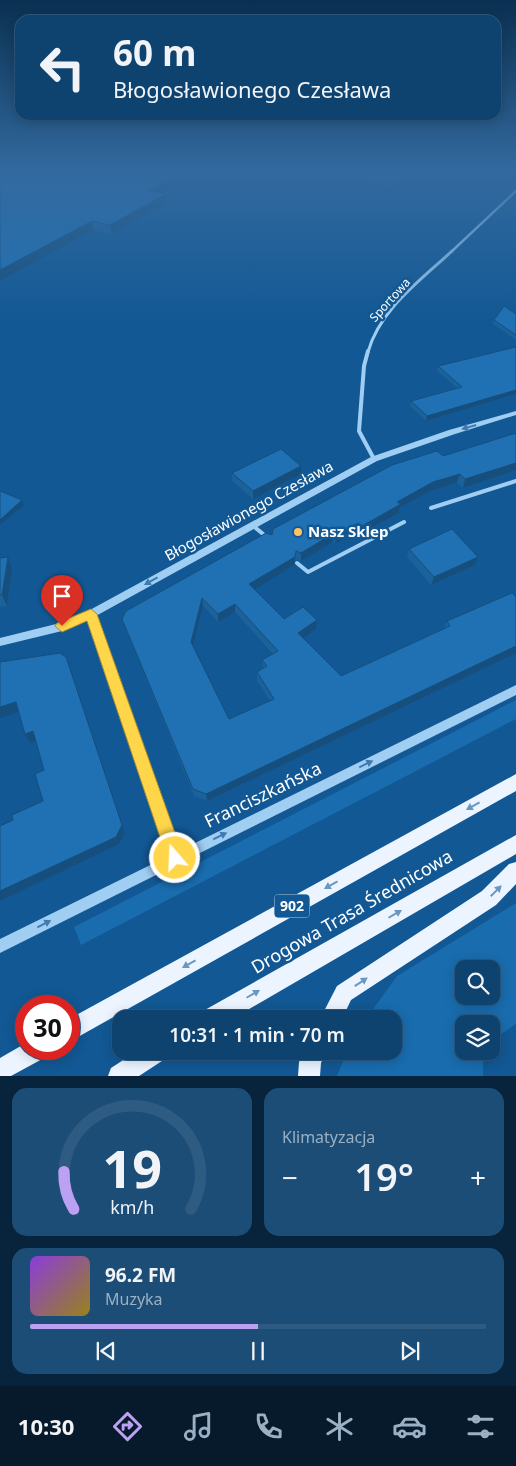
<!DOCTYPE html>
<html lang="pl">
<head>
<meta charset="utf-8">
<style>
  body { margin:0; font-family:"Noto Sans",sans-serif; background:#1c4d77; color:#f1f3f6; height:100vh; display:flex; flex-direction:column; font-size:19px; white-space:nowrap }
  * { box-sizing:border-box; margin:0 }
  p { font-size:16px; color:#9bb0c3 }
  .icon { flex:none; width:28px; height:28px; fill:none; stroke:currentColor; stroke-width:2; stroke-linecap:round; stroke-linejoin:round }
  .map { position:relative; height:1076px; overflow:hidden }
  .details { display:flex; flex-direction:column; gap:12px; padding:12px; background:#08243d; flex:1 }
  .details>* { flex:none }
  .hud { position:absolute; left:15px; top:15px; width:486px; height:105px; border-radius:15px; box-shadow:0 2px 12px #0003,0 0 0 1px #2e5b82; background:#0e426f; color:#f1f3f6; overflow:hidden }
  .fabs { position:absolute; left:455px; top:960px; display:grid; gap:10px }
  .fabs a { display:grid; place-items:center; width:45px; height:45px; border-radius:10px; background:#0e426f; box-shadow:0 2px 12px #0003,0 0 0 1px #2e5b82; font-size:25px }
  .speed { position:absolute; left:15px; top:995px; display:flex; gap:10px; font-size:25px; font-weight:700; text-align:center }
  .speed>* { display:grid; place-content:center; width:65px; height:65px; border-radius:50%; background:#0e426f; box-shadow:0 2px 12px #0003,0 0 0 1px #2e5b82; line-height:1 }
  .speed .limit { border:8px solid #d22; background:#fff; color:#111 }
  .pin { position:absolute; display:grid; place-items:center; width:42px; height:42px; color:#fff; margin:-51px -21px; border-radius:50% 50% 50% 0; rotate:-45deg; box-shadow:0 0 5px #0007 }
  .pin .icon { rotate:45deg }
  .me { position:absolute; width:55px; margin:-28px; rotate:341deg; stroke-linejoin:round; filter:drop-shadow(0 0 4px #0008) }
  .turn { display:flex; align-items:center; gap:18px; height:105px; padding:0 15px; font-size:22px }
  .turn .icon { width:65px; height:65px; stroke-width:2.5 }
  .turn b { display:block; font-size:35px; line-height:42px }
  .big { font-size:38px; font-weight:600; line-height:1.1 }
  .details .card { flex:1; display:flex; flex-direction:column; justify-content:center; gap:8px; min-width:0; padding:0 18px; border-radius:15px; background:#1c4d77 }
  .details .dial { align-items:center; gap:0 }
  .dial svg { height:130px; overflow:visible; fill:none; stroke:#2e5b82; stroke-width:7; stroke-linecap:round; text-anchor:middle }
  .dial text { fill:#f1f3f6; stroke:none }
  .song { display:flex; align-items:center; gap:15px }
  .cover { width:60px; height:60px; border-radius:8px; background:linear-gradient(135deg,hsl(270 70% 55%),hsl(50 70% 35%)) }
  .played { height:5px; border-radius:2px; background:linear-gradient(90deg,#bca0f2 50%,#2e5b82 50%) }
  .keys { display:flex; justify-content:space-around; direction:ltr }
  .heat { display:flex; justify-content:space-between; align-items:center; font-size:28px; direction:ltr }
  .details .tiles { flex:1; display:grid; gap:12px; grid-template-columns:1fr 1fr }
  .card:last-child { grid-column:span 2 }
  .trip { position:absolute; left:112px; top:1010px; width:290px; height:50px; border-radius:15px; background:#0e426f; box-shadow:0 2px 12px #0003,0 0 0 1px #2e5b82; font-weight:600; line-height:50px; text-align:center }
  .menu { display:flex; height:80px; justify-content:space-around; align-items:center; background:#061a2c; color:#9bb0c3 }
  .menu .icon { width:35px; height:35px }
  .menu .selected { color:#bca0f2 }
  .menu b { font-size:22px; color:#f1f3f6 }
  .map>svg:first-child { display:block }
  .green { fill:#196cae; fill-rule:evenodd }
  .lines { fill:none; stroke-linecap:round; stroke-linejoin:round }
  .service { stroke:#a0cef3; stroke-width:4 }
  .minor-far5 { stroke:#a0cef3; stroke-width:2.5 }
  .minor-far4 { stroke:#a0cef3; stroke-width:3 }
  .minor-far3 { stroke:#a0cef3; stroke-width:4 }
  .minor-far2 { stroke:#a0cef3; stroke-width:5 }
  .minor-far1 { stroke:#a0cef3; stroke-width:6 }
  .minor { stroke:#a0cef3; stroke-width:8 }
  .tertiary { fill:#a0cef3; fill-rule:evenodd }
  .primary { fill:#ecf5ff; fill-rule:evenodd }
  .wall { fill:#1b619a; fill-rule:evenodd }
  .shaded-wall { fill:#164f7d }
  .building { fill:#1f71b3; stroke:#164f7d; fill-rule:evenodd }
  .oneway { fill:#3d7bb0 }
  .oneway2 { fill:#6997bf }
  .route { fill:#ffd54a; stroke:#a68a30 }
  .poi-dot { fill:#ffc162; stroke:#125894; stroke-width:2 }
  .labels { text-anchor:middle; stroke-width:5; stroke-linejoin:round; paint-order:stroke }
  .far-street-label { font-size:12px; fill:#fff; stroke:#125894 }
  .shield { fill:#125894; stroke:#b8cddf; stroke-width:1 }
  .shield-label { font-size:14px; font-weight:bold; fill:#fff }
  .street-label { font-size:15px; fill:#fff; stroke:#125894 }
  .poi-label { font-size:15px; font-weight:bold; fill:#fff; stroke:#125894; text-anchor:start }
  .near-street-label { font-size:18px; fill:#fff; stroke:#125894 }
</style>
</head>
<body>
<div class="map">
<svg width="516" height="1076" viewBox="0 0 516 1076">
  <rect width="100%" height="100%" fill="#125894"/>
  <path class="green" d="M516,700V719L81,945L74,927Z
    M516,903V1024L491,1041V1024H464V1051H483V1076H337L347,1051H394V1019H366L397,976ZM464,969H491V996H464Z"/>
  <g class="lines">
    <path class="service" d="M431,508L516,481
      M252,525L268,538
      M297,563L308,572L404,522"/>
    <path class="minor-far5" d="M451,252L516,191"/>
    <path class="minor-far4" d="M368,352C380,309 421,280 452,251"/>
    <path class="minor-far3" d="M368,351L364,366L359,431L374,459"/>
    <path class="minor-far2" d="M91,614L98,633"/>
    <path class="minor-far1" d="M97,632L165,830"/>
    <path class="minor" d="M165,829L175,858"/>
    <path class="tertiary" d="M516,411V415L455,434L377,461L94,617L62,631L0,646V638L60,623L88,611L371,457L449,430Z
      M516,685V695L0,953V939Z"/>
    <path class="primary" d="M516,774V791L69,1042V1019Z
      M516,835V854L232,1019H200L203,1011Z
      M516,862V884L496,905L351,1000L342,1019H320L337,986L482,891L509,864Z
      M26,1043V1049H49L46,1057L11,1076H0V1058Z
      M137,1051H168L165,1059L139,1076H108L111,1068Z
      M304,1051H326L321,1063L320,1076H298L299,1062Z"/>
  </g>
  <path class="wall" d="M30,172H198L160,193L166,194L167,203L112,234L93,230L27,173Z
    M375,172H410L393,187L366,182L367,179Z
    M516,314V340L493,324L494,320Z
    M516,347V394L426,421L410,406L411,401L457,388L437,371L438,366Z
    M516,433V470L463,488L457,482L431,491L400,507L399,513L360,534L357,531L335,544L333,542L301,561L295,560L294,565L254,589L284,619L317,620L316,629L303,638L341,676L444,628L447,621L512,593L207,801L194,796L125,627L122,619L272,535L443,456ZM203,606L218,622L235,612L273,654L262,660L263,669L257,672V681L270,701L229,719L193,646Z
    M301,466V474L253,499L232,481V473Z
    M409,549L475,565L431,585L407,557Z
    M8,557L12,568L7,606L0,607V558Z"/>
  <path class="shaded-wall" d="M183,172H198L149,199L148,191Z
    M407,172H410L393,187L394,184Z
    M166,194L167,203L112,234L110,225Z
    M92,221L93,230L0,281V270Z
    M516,390V394L426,421L427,416Z
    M516,463V470L463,488L465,479Z
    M301,466V474L253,499V491Z
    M460,474L457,482L431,491L400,507L399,513L360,534L362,526L397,502L433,482Z
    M22,500L24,505L0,525V520Z
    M358,523L357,531L335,544L336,536Z
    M334,533L333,542L301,561V553Z
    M296,551L294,565L249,593V584Z
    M8,557L12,568L7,606L2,595Z
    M478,557L475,565L431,585L434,577Z
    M202,598L203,606L192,650L191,642Z
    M235,604V612L218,622V614Z
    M317,620L316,629L298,642V633Z
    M516,646V653L207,801L206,794Z
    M66,657L125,833L119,844L0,901V891L122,825Z
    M16,702L21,711L0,718V707Z
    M33,731L37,740L30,743L25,734Z"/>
  <path class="building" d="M0,172H21L27,173L30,172H183L148,191L166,194L110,225L92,221L0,270Z
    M375,172H407L394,184L367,179Z
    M504,306L516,314V335L494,320Z
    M516,347V390L427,416L411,401L462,387L438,366Z
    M516,433V463L465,479L460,474L433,482L397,502L401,504L362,526L358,523L336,536L334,533L301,553L296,551L295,557L249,584L284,619L303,607L317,620L298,633L341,676L450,626L447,621L512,593L516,597V646L206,794L193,789L122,619L126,611L266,533L272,535L273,529L392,465L437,451L443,456ZM202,598L218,614L235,604L278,651L262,660L267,666L257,672L274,699L229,719L191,642Z
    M281,449L301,466L253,491L232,473Z
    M0,491L22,500L0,520Z
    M452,529L478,557L434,577L409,549Z
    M8,557L2,595H0V558Z
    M60,653L66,657L122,825L116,837L0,891V826L13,820L12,815L43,801L35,774L44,770L33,731L25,734L16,702L0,707V662Z"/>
  <defs><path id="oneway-solid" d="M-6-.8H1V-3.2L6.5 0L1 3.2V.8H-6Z" transform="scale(1.25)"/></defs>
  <g class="oneway">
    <use href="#oneway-solid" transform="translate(469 427) rotate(164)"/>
    <use href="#oneway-solid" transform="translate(151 581) rotate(151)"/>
    <use href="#oneway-solid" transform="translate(366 764) rotate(-26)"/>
    <use href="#oneway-solid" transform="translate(220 836) rotate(-26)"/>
    <use href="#oneway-solid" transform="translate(44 924) rotate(-27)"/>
  </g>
  <g class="oneway2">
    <use href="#oneway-solid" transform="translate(473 806) rotate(151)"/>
    <use href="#oneway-solid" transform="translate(331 885) rotate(151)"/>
    <use href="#oneway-solid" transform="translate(496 891) rotate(-45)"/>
    <use href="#oneway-solid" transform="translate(395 914) rotate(-30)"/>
    <use href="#oneway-solid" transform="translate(189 964) rotate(151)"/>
    <use href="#oneway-solid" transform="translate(361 982) rotate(-33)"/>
    <use href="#oneway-solid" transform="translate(253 994) rotate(-30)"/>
  </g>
  <linearGradient id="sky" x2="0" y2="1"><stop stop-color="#0a3051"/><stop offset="0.53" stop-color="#336a9f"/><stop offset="1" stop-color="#336a9f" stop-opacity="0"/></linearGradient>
  <rect width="516" height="323" fill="url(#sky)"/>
  <path class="route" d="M91,609L97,614L184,858L181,864L175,867L169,864L167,858L87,621L62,632L55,626L57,623Z"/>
  <circle class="poi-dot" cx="298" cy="532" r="5"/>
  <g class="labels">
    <g class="far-street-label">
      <text transform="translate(390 300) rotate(-48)" y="4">Sportowa</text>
    </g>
    <rect class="shield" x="274.5" y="894.5" width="35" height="23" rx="4"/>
    <g class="shield-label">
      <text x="292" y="911">902</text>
    </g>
    <g class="street-label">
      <text transform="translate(249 511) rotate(-29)" y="5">Błogosławionego Czesława</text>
    </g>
    <g class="poi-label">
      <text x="308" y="537">Nasz Sklep</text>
    </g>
    <g class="near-street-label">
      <text transform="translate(263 795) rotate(-26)" y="6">Franciszkańska</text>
      <text transform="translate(352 912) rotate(-30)" y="6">Drogowa Trasa Średnicowa</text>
    </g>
  </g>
</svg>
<div class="fabs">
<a><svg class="icon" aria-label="search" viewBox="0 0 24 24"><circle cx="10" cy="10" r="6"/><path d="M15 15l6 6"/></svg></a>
<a><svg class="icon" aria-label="layers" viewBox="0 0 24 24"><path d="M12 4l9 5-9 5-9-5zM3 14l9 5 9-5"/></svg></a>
</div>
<div class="speed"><div class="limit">30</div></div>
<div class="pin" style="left:62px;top:626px;background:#d93025"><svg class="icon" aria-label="arrive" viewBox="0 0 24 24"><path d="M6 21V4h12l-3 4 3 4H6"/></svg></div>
<svg class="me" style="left:175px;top:858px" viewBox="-20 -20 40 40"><circle r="17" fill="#ffd54a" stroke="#fff" stroke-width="3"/><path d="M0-11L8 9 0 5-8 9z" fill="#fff"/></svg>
<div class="trip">10:31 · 1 min · 70 m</div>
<div class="hud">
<div class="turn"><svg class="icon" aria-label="left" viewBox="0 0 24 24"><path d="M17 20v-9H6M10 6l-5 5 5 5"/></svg><div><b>60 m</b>Błogosławionego Czesława</div></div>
</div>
</div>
<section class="details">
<div class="tiles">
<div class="card dial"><svg viewBox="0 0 100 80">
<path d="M14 69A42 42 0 1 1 86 69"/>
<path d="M14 69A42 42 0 0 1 8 46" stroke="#bca0f2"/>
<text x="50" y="56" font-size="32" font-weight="700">19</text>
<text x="50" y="72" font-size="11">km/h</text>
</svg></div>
<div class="card"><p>Klimatyzacja</p>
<div class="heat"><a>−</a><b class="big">19°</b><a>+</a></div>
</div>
<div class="card">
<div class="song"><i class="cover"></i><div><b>96.2 FM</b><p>Muzyka</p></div></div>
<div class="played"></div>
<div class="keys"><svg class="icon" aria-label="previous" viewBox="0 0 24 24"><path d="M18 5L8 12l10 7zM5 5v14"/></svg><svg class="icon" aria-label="pause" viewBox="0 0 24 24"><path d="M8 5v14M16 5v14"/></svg><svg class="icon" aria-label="next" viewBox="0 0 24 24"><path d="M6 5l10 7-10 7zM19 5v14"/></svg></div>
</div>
</div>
</section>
<nav class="menu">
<b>10:30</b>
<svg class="icon selected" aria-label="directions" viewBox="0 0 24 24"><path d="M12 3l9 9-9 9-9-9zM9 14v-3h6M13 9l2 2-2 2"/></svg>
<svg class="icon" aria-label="music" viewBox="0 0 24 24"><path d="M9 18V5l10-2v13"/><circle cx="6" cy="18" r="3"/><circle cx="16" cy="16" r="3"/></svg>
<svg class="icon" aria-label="phone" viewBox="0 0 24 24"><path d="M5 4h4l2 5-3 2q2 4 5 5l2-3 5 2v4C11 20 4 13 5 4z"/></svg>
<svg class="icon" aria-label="climate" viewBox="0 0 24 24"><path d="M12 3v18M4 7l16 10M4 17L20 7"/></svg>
<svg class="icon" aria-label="car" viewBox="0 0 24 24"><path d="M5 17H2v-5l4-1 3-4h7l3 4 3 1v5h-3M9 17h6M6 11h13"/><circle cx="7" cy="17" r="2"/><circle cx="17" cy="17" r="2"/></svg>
<svg class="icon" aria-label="filters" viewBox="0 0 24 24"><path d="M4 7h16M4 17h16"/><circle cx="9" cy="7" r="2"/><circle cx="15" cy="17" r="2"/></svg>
</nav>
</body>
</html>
